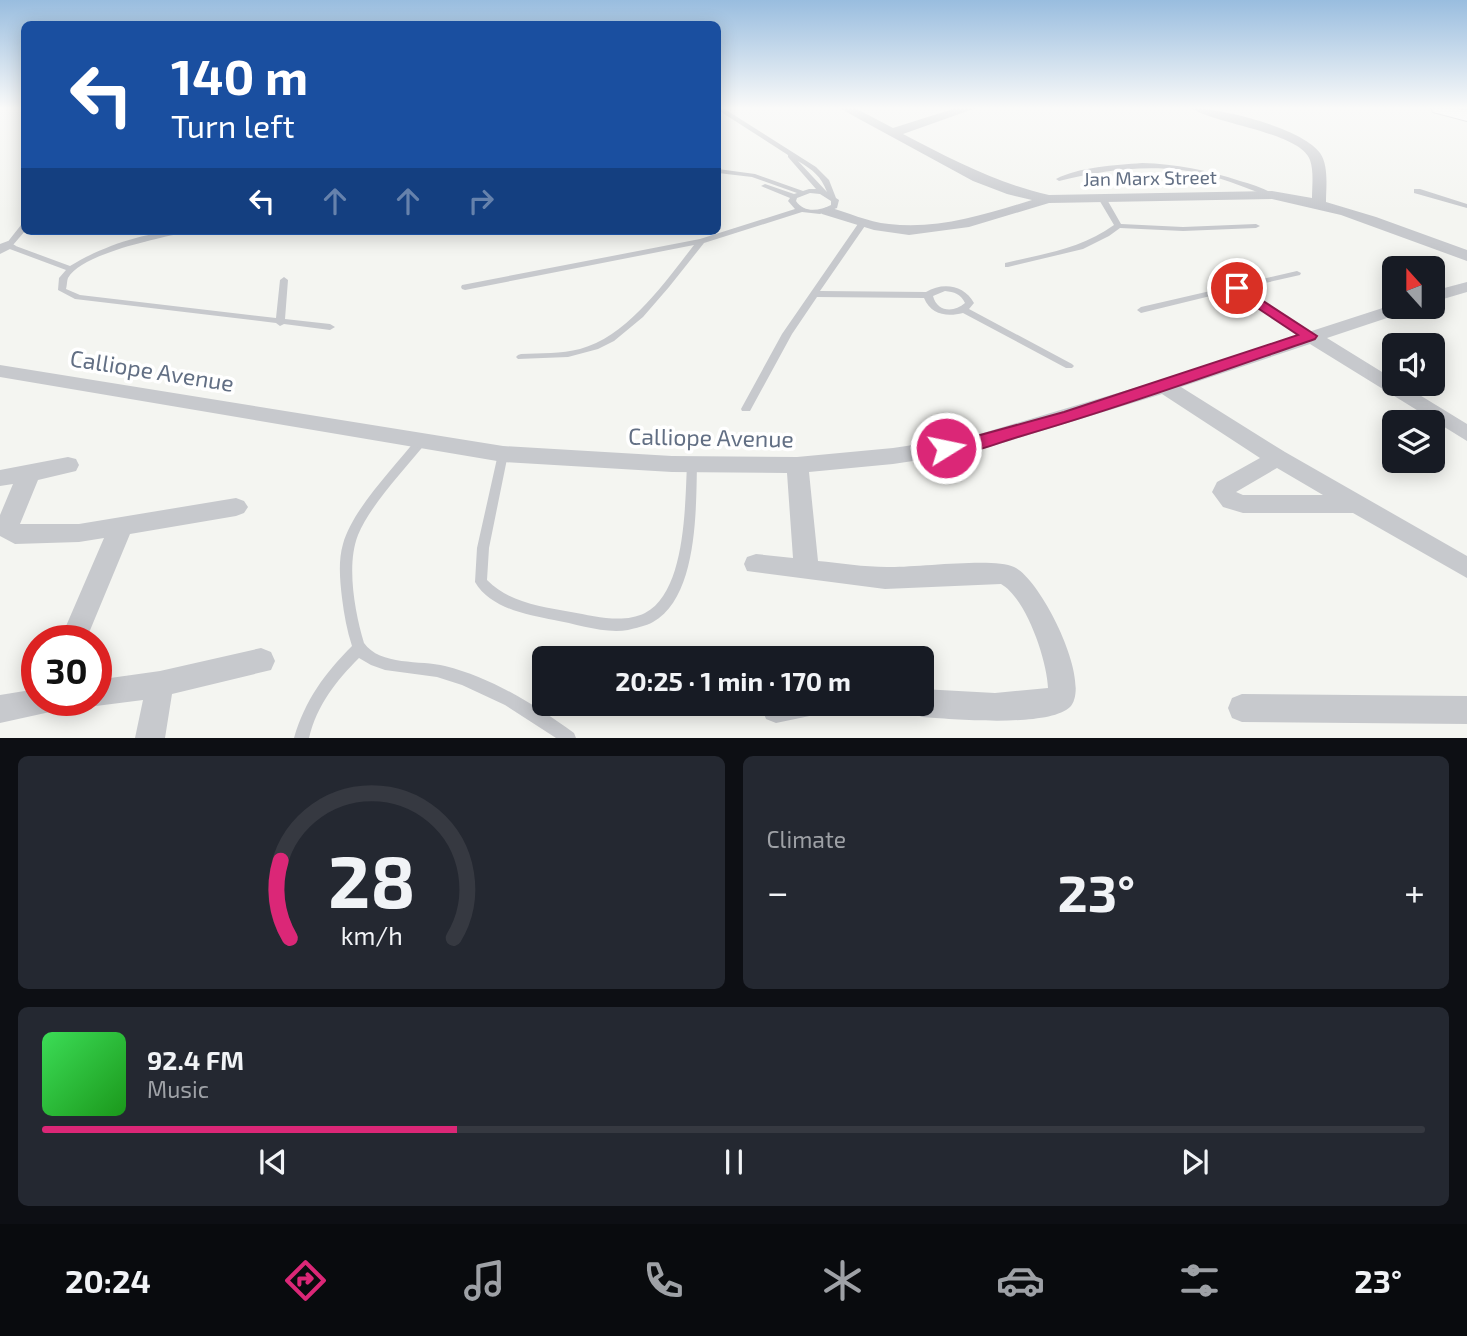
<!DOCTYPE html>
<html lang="en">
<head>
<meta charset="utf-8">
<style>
  body { margin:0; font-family:"Exo 2",sans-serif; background:#242831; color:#f1f3f6; height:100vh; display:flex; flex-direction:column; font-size:26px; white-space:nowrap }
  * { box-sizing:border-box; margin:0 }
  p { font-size:23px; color:#9ea1a6 }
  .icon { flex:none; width:38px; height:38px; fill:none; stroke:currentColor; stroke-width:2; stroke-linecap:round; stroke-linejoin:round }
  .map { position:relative; height:738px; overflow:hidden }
  .drawer { display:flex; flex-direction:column; gap:18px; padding:18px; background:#0d0f14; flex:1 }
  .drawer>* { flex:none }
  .hud { position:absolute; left:21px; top:21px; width:700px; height:214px; border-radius:10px; box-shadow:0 4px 18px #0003; background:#1a4fa0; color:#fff; overflow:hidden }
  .needle { width:46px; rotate:339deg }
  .tools { position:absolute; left:1382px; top:256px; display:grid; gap:14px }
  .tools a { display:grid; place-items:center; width:63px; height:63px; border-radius:10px; background:#171b24; box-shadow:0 4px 18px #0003; font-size:35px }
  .speed { position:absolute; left:21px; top:625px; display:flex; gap:14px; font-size:35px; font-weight:700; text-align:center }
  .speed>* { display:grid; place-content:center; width:91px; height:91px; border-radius:50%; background:#171b24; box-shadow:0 4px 18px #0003; line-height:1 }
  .speed .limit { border:10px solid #d22; background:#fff; color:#111 }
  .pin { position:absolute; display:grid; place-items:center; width:60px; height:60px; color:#fff; margin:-30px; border:4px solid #fff; border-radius:50%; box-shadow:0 2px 7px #0007 }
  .me { position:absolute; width:77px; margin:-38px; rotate:80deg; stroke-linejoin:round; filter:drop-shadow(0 0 5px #0008) }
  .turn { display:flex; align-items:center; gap:24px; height:147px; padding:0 35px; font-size:32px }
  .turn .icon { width:91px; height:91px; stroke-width:2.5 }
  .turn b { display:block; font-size:49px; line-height:60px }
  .lanes { display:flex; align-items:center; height:66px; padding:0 35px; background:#0003; justify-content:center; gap:35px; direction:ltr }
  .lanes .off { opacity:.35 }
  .big { font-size:52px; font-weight:700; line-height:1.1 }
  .drawer .widget { flex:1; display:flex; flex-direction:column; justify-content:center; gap:10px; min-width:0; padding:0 24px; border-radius:10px; background:#242831 }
  .drawer .dial { align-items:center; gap:0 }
  .dial svg { height:182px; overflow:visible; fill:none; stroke:#363941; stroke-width:7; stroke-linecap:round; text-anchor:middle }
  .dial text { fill:#f1f3f6; stroke:none }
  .song { display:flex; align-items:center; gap:21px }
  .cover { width:84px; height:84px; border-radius:10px; background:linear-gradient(135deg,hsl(130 70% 55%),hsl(120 70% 35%)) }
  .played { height:7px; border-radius:4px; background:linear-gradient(90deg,#db2777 30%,#363941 30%) }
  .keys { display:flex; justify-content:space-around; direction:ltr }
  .heat { display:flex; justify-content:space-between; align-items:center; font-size:38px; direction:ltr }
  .drawer .tiles { flex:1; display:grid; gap:18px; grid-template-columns:1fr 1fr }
  .widget:last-child { grid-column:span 2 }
  .trip { position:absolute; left:532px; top:646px; width:402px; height:70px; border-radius:10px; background:#171b24; box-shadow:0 4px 18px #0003; font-weight:700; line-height:70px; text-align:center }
  .menu { display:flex; height:112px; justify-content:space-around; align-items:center; background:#090b0e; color:#9ea1a6 }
  .menu .icon { width:49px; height:49px }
  .menu .on { color:#db2777 }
  .menu b { font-size:32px; color:#f1f3f6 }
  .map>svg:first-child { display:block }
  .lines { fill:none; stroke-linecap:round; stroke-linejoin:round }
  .secondary-casing { stroke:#b9bcc1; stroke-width:2 }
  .lane { fill:#c7c9cd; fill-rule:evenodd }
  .street { fill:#c7c9cd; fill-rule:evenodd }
  .secondary { fill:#fff; fill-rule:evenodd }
  .route { fill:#db2777; stroke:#8e194d; stroke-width:2 }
  .labels { text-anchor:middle; stroke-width:7; stroke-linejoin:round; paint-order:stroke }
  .far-street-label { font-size:19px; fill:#626f84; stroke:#fff }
  .street-label { font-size:23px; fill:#626f84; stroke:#fff }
</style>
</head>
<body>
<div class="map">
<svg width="1467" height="738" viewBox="0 0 1467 738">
  <rect width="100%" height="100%" fill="#f4f5f1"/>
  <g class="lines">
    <defs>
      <path id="secondary" d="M1431,108L1467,110V121L1433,112Z"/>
    </defs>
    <use href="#secondary" class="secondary-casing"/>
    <path class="lane" d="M718,108H723L816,167L829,180L836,198L839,200L837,208L820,214L802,212L704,243L669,287L643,317L614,341L598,349L568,357L518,359L516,357L518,355L521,354C541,353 561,354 580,349C628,336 665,282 694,245L465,290L462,289L461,287L462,285L700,239L795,209L788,201L790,198L761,186L765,184L794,194L797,193L752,177L718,173V169L755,174L803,191L809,189H816L788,157V155L718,110ZM798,161C813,170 821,176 827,192ZM810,193L820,194L831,201V205C819,211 804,213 796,201L797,198Z
      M1142,163C1176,164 1207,170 1240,181C1252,184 1265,189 1276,195L1272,197C1253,191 1235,183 1215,177C1162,162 1112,168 1059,181L1056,179C1079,167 1115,165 1142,163Z
      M1414,189H1420L1467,204V208L1414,193Z
      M1099,196H1105L1121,224L1183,227L1256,224L1260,226L1256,228L1183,231L1120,228L1109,236L1083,249L1008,267H1005V263C1043,254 1081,249 1114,225L1098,198Z
      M860,221H863L867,223L820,291L926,292C943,282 964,285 974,303L969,309L1072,364L1074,366L1072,368H1066L963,313C947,317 931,315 924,298L817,297L792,334L750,411H742L741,409L782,334ZM945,291C954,292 961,294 965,303C954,313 937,312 933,296Z
      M21,225H24L25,231L13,245L70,266C101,247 146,231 183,231L182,233C156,239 81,254 68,278C67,280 67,286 66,289L80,295L276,318L280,280L284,277L288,280L285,319L330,324L335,327L330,330L284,324L280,326L276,323L75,299L58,290L59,278L66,270L7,248L0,249V245L6,244Z
      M288,231H296V233L292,235H289Z
      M1297,271L1301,273L1300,275L1243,288L1313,334L1315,336L1310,339L1235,290L1141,313L1137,310L1141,307Z
      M422,436L426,437L427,440L426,443C404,470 371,504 358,535C346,565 355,613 364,643C380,666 421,660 445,666C493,678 535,705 574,733L576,738H556L505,705L462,685L437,677L385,670L371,665L359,658C336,681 317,705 309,738H294C305,700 325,673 352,646C347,631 344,614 342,598C340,581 338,561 343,544C353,508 395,467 418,437Z
      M503,450L507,451L508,454L489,548L487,580C510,603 540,606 571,612C594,616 623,624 645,613C686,592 685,504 687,464L688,461H696L697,464C696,508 698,597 653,622C646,626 635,628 628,630C604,634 577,624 554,620C527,615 490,608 475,582L477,548L498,454L499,451Z"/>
    <path class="street" d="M839,108H855L893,128L956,108H976L903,134C951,159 996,183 1049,195L1272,191L1312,198C1312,186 1314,172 1310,160C1300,132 1214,124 1191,108C1221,108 1302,128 1320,153C1329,166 1326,187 1326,202L1376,217L1467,250V261L1341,215L1272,199L1049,203L969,227L909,235L874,230L822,214L820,211L827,207C848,212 867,222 889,224C938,230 986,214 1032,200L1007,194L973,181Z
      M8,241L16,246L0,254V244Z
      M1467,282V292L1433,302V291Z
      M1395,304V306H1414L1411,310L1327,338L1395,380V383H1400L1467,424V441L1310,344L1181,387L1285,452L1467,556V578L1353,513H1243L1223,507L1212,492L1217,482L1260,458L1162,394L973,452L893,464L809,472L818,561C840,563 864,567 887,567C914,568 994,557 1014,567C1041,579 1093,683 1070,707C1048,728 952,719 922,717L912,713L908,704H922V689L995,693L1048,688C1047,660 1026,598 1001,584L885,589L747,571L744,564L747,557L756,554L793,558L787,473L672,472L503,462L0,377V365L503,446L672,456L797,457L893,448L973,436L1158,381ZM1277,468L1323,495H1243L1236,492Z
      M68,457L76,459L79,465L76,471L38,480L20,524H79L236,498L244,501L248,507L244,513L236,516L130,534L86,640H60L104,538L79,542L15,544L0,536V515L13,484L0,486V470Z
      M261,648L271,652L275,661L271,670L172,694L165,738H135L143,700L96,706L85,700H96V680L160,671Z
      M37,689V700H63L59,710L0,723V695Z
      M1242,694L1467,696V724L1242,722L1232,718L1228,708L1232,698Z
      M764,704H823L819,714L776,723L766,719L762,709Z"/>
    <use href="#secondary" class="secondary"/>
  </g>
  <linearGradient id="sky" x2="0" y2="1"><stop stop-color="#99bddf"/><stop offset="0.51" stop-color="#fafaf9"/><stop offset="1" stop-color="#fafaf9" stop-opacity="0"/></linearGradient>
  <rect width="1467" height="212" fill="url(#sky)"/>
  <path class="route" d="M1237,284L1317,336L1315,339C1216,373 1118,408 1018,437C996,443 963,459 940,452L937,448L940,443L973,437L1064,412L1298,335L1232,291L1230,288Z"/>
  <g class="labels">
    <g class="far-street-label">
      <text transform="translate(1150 178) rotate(-1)" y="7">Jan Marx Street</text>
    </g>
    <g class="street-label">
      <text transform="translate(152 371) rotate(9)" y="8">Calliope Avenue</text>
      <text transform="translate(711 438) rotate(1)" y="8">Calliope Avenue</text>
    </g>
  </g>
</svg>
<div class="tools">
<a><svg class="needle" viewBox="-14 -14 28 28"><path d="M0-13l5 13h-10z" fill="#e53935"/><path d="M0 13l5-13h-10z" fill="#9ea1a6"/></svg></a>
<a><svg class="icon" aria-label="sound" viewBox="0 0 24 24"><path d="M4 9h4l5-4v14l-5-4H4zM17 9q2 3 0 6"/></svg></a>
<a><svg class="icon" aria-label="layers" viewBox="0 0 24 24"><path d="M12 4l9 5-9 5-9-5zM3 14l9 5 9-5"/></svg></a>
</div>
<div class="speed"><div class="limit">30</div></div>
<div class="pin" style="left:1237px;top:288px;background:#d93025"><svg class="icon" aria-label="arrive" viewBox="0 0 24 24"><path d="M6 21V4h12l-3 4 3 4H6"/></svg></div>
<svg class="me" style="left:946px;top:448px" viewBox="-20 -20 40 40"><circle r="17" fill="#db2777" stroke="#fff" stroke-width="3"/><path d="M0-11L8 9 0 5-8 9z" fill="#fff"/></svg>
<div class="trip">20:25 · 1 min · 170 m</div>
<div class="hud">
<div class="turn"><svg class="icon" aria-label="left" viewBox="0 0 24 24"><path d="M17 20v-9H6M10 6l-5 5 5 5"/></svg><div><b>140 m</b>Turn left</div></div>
<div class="lanes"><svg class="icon" aria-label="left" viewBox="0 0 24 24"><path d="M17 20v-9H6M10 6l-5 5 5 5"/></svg><svg class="icon off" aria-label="ahead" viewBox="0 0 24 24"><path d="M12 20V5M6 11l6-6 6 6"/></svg><svg class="icon off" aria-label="ahead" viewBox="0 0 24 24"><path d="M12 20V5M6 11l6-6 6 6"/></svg><svg class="icon off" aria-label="right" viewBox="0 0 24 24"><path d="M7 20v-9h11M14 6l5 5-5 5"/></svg></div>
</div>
</div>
<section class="drawer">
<div class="tiles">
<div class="widget dial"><svg viewBox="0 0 100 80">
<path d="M14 69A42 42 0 1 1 86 69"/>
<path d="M14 69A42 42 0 0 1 10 35" stroke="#db2777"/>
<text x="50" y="56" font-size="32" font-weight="700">28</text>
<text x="50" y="72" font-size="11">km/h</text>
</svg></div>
<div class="widget"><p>Climate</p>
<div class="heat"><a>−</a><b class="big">23°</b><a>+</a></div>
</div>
<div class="widget">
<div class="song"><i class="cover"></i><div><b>92.4 FM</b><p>Music</p></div></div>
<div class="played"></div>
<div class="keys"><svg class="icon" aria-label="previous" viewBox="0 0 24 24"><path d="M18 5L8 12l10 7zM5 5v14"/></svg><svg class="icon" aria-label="pause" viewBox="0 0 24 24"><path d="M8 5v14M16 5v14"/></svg><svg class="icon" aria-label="next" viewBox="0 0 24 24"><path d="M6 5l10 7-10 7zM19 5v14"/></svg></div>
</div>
</div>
</section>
<nav class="menu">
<b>20:24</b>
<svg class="icon on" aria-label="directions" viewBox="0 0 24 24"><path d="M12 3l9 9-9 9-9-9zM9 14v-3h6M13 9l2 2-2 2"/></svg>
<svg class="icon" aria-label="music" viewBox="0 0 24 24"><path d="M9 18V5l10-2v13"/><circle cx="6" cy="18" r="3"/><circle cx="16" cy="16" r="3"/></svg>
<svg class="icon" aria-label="phone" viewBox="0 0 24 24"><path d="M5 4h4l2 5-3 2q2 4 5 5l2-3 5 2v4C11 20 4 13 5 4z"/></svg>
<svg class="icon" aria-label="climate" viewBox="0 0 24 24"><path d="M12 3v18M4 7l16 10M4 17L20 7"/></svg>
<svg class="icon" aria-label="car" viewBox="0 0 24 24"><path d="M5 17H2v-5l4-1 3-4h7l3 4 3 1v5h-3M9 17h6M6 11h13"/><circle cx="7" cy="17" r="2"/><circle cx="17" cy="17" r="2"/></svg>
<svg class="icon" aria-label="filters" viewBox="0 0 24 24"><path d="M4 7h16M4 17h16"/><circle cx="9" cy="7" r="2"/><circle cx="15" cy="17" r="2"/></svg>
<b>23°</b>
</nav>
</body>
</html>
